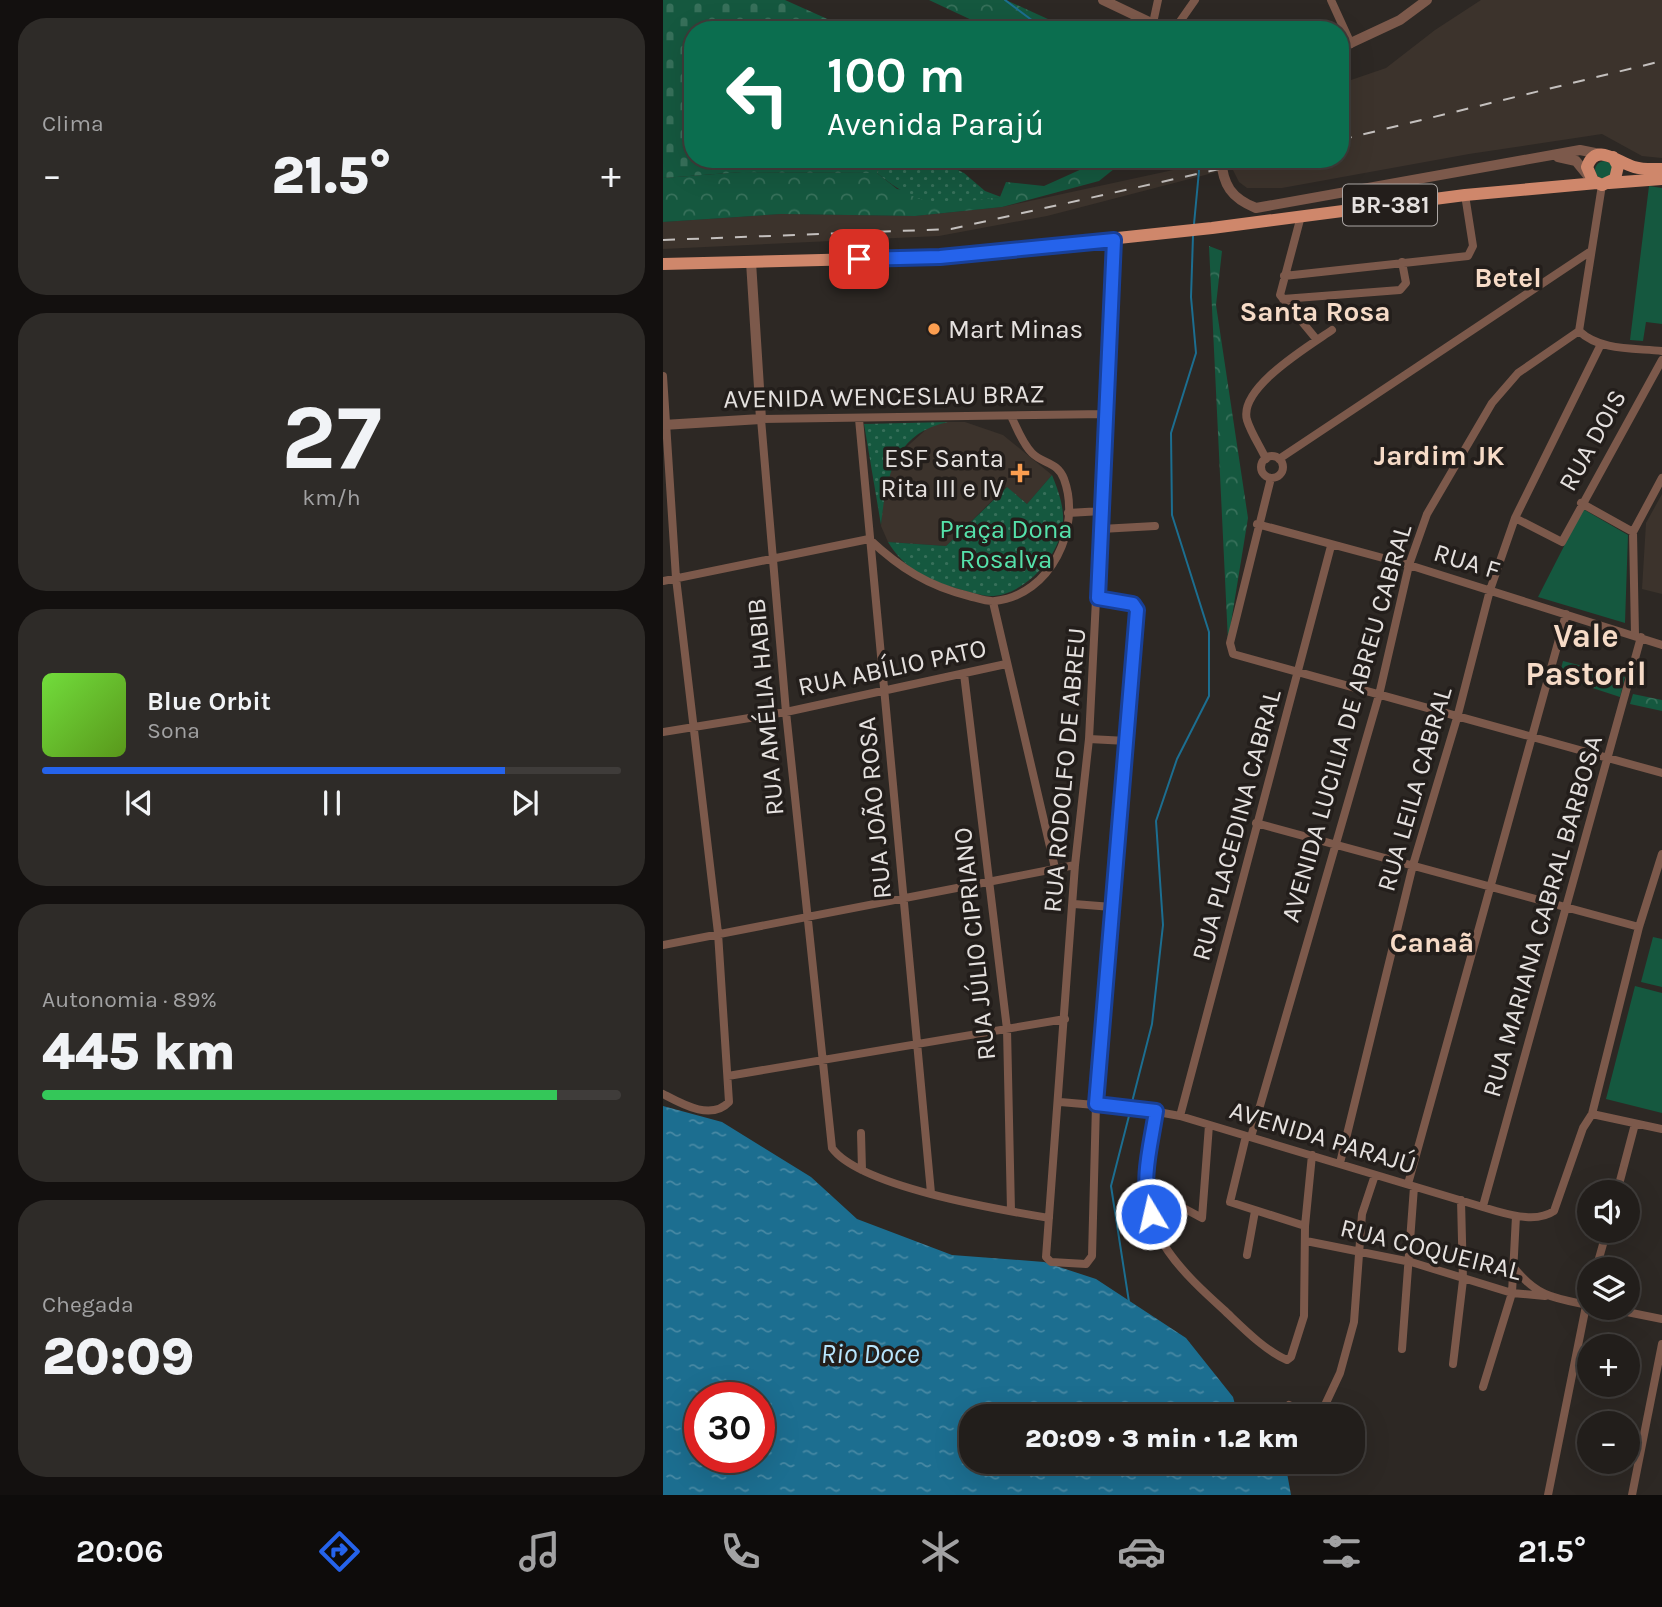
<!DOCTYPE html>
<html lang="pt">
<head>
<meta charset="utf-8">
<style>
  body { margin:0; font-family:Karla,sans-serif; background:#2e2b28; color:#f1f3f6; height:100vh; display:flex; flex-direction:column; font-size:26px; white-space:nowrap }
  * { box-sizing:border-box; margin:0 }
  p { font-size:23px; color:#a2a2a3 }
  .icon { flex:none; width:38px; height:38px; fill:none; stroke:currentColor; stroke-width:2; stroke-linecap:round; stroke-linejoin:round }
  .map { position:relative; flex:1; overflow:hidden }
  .panel { display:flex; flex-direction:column; gap:18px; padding:18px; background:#13100f; width:663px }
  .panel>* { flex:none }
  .top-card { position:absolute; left:21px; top:21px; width:665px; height:147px; border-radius:28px; box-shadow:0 7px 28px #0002,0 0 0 2px #3f3c3a; background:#0b6e4f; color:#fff; overflow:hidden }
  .buttons { position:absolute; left:914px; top:1180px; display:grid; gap:14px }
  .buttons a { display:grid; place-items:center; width:63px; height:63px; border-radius:50%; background:#221e1b; box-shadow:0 7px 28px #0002,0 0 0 2px #3f3c3a; font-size:35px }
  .speed { position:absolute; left:21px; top:1382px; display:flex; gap:14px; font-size:35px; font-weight:700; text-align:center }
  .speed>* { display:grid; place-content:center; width:91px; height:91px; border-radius:50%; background:#221e1b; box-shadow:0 7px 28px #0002,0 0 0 2px #3f3c3a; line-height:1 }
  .speed .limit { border:10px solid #d22; background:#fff; color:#111 }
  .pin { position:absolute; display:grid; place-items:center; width:60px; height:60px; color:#fff; margin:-30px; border-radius:14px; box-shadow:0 4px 10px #0006 }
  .me { position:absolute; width:77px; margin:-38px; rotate:351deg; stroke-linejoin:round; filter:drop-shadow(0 0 5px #0008) }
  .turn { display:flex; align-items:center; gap:24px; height:147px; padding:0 28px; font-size:32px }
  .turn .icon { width:91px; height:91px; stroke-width:2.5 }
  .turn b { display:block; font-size:49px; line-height:60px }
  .big { font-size:52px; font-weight:800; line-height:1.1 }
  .panel .tile { flex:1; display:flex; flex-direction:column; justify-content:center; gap:10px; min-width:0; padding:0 24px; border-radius:28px; background:#2e2b28 }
  .panel .dial { align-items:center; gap:0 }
  .dial b { font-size:91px; line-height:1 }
  .song { display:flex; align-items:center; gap:21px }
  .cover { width:84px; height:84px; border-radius:10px; background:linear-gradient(135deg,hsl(100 70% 55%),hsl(90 70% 35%)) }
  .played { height:7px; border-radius:4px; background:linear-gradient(90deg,#2563eb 80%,#3f3c3a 80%) }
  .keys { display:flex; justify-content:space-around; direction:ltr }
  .heat { display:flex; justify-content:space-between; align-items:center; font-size:38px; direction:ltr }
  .charge { height:10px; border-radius:5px; background:linear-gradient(90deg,#34c759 89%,#3f3c3a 0) }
  .trip { position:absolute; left:296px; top:1404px; width:406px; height:70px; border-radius:28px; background:#221e1b; box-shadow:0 7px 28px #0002,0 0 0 2px #3f3c3a; font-weight:800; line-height:70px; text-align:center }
  .dock { display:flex; height:112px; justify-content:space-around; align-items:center; background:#0e0c0b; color:#a2a2a3 }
  .dock .icon { width:49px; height:49px }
  .dock .selected { color:#2563eb }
  .dock b { font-size:32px; color:#f1f3f6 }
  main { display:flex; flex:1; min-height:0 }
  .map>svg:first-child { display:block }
  .built { fill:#3c332c }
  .grass { fill:#15583f }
  .forest { fill:url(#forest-crowns) }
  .cemetery { fill:url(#cemetery-stones) }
  .park { fill:url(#park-dots) }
  .water { fill:url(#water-ripples); fill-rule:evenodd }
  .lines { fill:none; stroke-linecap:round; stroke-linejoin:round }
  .stream { stroke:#1c6e90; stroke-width:2 }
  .minor { stroke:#7c594b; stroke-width:8 }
  .tertiary { stroke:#7c594b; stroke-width:10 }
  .primary { stroke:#cf876b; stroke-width:12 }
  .rail { stroke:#c4c0be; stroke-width:2; stroke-dasharray:12 12; stroke-linecap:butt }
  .route-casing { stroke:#184099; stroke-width:18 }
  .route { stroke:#2563eb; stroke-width:12 }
  .poi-dot { fill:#fb9e50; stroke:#231e1b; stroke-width:2.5 }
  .labels { text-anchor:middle; stroke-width:7; stroke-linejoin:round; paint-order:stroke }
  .shield { fill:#231e1b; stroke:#aba6a4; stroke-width:2 }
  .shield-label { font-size:24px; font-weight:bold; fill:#e5e1df }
  .poi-label { font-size:26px; fill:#e5e1df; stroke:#231e1b; text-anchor:start }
  .street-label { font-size:26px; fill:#e5e1df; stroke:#231e1b }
  .park-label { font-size:26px; fill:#55e2ab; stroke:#231e1b }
  .neighbourhood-label { font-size:28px; font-weight:bold; fill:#f6dbc7; stroke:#231e1b }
  .water-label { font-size:28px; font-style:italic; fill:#b7e5fd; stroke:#231e1b }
  .district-label { font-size:33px; font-weight:bold; fill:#f6dbc7; stroke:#231e1b }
</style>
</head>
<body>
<main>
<section class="panel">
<div class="tile"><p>Clima</p>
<div class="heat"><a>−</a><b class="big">21.5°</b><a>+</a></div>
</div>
<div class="tile dial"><b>27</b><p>km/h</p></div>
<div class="tile">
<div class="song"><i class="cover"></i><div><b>Blue Orbit</b><p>Sona</p></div></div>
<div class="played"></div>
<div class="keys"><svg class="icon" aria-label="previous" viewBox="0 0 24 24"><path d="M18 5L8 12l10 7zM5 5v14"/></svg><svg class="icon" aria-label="pause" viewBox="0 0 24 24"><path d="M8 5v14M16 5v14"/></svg><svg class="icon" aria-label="next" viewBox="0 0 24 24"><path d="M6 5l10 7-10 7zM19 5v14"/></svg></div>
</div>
<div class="tile"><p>Autonomia · 89%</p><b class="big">445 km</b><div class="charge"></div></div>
<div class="tile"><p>Chegada</p><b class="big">20:09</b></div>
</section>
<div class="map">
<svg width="999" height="1495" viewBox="0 0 999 1495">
  <defs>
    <pattern id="forest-crowns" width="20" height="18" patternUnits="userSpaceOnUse" patternTransform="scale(1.75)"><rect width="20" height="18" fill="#15583f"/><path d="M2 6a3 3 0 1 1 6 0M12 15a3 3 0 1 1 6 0" fill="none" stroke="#37705a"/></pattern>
    <pattern id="cemetery-stones" width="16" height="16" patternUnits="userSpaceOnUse" patternTransform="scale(1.75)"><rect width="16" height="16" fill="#15583f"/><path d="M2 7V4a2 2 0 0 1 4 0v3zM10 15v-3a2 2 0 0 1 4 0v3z" fill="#37705a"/></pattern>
    <pattern id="park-dots" width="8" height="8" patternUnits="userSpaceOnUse" patternTransform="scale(1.75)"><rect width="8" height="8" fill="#15583f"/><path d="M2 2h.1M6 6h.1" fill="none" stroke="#37705a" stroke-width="1.8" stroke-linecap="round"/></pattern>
    <pattern id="water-ripples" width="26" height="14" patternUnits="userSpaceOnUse" patternTransform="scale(1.75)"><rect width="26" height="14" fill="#1c6e90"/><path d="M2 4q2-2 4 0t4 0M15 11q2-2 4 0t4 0" fill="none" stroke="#4889a4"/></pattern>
  </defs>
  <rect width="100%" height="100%" fill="#2d2824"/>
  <path class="built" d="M818,0H999V158L979,156L939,134L806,154L619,188H584L576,182L569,168L384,216L276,236L0,249V222L118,214L252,216L339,207L561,159H677V95L688,80L723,68L772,30Z
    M285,422H302L340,435L389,475L364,504L343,487L283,546L225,542L218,526L222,481L229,467L237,453L268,425Z
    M999,494V594L979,589L983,523Z"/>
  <path class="grass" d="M932 170a9 9 0 1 1 18 0a9 9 0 1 1-18 0Z
    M986,186L999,188V324L983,322L980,341L967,340Z
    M920,509L965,535L962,623L875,597Z
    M990,937L999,939V987L978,982Z
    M972,986L999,993V1113L943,1099Z"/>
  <path class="forest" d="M266,0H343L409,30H330Z
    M441,159H478L461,161L436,181L339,207L252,216L118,214L0,222V178L79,172L214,173L234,189L315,199L337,197L343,182L381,186Z
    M546,246L559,251L553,305L585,518L565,641Z
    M900,661L962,677L957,697L896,677Z
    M970,694L999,700V711L967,704Z"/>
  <path class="cemetery" d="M0,0H122L189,30H30V159H219L214,173L79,172L0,178Z"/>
  <path class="park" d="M219,159H273L301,173L322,191L338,197C280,203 263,213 214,173Z
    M285,422C231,433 223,478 218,525L201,424Z
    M389,475C395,490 401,506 400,522C398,555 361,597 326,596C314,595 300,590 289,587C262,579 240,567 225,542L283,546L344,487L364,504Z"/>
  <path class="water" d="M0,1106L59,1122L148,1177L194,1219L289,1255L381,1262L433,1279L523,1338L570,1397L575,1416H308V1461H588L624,1473L628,1495H0ZM37,1398H96V1458H37Z"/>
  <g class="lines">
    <path class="stream" d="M342,0L382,30
      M531,224L536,171L533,159
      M468,1106L489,1024L500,925L493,821L514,759L546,696V632L509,515L508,433L533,353L528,297L530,236
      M466,1302L448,1186L467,1112"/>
    <path class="minor" d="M668,0L688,44
      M490,23L495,0
      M511,30L532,0
      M638,216L617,295L654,340
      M621,276L805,256L810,246L802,195
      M620,299L737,290L743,283L739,262
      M916,331L939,185
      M916,331C937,351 971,348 999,351
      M0,376L13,578L55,933L66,1102C48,1121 19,1104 0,1094
      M196,419L268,1193
      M598 467a11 11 0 1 1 22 0a11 11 0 1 1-22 0Z
      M603,459C597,446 588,433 584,420C575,388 646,346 669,330
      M616,459L928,251
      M608,478L567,643L570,654L999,773
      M918,503L970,532
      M405,513L439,511
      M852,518L899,542L999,360
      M594,524L746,565L999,645
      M438,529L492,526
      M0,581L206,539C237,568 265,586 306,596C314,598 324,602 332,601C388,595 419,528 401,479C395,462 380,464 369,453C359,443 354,428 348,416
      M435,598L470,604L474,610L433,1104L429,1256L423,1264L388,1262L383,1257L412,865L426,739L451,240
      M330,602L392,868
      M972,635L970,532L999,478
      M301,674L344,1029L348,1211
      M0,732L123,712L343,664
      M426,739L464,741
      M593,823L976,927
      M411,904L449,907
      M0,945L412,865
      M65,1076L402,1019
      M397,1102L478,1109L517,1116L833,1211C851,1216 875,1222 891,1211L920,1128L929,1114L976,927L999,854
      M493,1111C490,1132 485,1153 483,1175C477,1233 522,1275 561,1310C579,1327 601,1350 624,1360L628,1357L641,1316L642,1226L649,1155
      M929,1114L999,1129
      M517,1116L668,546
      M198,1133L199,1170
      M583,1136L567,1202L642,1226
      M588,1137L716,695L746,565L764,514L829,403L855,373L916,331
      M677,1163L750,865L794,718L827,590L852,518L938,344
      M745,1184L903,614
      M483,1188L539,1218L546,1125
      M954,1192L972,1124
      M820,1206L978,637
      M386,1218C338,1210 197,1187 169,1148L123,712L98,419L443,414
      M643,1241L748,1262L849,1293L882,1296
      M584,1255L592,1211
      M852,1269C875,1297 891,1298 925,1305
      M933,1269L944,1230
      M939,1307L999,1319
      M739,1349L751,1187
      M790,1364L800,1280L798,1200
      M820,1387L849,1293L853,1216
      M626,1405L636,1411H653L662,1405L677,1373L691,1322L699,1214L712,1175
      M885,1495L926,1291
      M969,1495L999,1344"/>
    <path class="tertiary" d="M440,0L503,30
      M677,48L737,20L764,0
      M895,157L913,161L926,177
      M558,159C560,185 568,198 593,208L917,150L937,154
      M0,425L98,419L88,262"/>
    <path class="primary" d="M950,157L955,166L952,179L939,185L930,181L924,167C933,141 955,163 971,167C981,170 989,169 999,169
      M946,183L999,179
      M0,264L277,257L549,228L802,195L934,183"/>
    <path class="rail" d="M677,140L999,61
      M0,240L288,229L601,159"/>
  </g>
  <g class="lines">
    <defs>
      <path id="route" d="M196,259L277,257L451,240L435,598L470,604L474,610L433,1104L493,1111C488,1145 477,1180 488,1214"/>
    </defs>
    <use href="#route" class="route-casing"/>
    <use href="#route" class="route"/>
  </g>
  <g class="poi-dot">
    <circle cx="271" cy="329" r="7"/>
    <path d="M353.5 462.5h7v7h7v7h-7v7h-7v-7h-7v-7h7z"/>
  </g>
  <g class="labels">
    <rect class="shield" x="680" y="184.5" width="94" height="41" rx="5"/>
    <g class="shield-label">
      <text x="727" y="213">BR-381</text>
    </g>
    <g class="poi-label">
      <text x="285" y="338">Mart Minas</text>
      <text x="341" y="467" text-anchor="end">ESF Santa<tspan x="341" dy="30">Rita III e IV</tspan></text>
    </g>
    <g class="street-label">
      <text transform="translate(221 396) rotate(-1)" y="9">AVENIDA WENCESLAU BRAZ</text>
      <text transform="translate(929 440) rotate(-61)" y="9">RUA DOIS</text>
      <text transform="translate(804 561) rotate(17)" y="9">RUA F</text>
      <text transform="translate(229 667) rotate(-12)" y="9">RUA ABÍLIO PATO</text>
      <text transform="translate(102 707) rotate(-95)" y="9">RUA AMÉLIA HABIB</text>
      <text transform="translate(683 723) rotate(-74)" y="9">AVENIDA LUCILIA DE ABREU CABRAL</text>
      <text transform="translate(401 770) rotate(-85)" y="9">RUA RODOLFO DE ABREU</text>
      <text transform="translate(751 789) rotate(-74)" y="9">RUA LEILA CABRAL</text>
      <text transform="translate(211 808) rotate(-95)" y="9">RUA JOÃO ROSA</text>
      <text transform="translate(573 825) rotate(-75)" y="9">RUA PLACEDINA CABRAL</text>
      <text transform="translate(879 916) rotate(-74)" y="9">RUA MARIANA CABRAL BARBOSA</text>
      <text transform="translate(311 944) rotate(-96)" y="9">RUA JÚLIO CIPRIANO</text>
      <text transform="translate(660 1137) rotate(17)" y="9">AVENIDA PARAJÚ</text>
      <text transform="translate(768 1249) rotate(14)" y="9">RUA COQUEIRAL</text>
    </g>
    <g class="park-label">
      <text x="343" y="538">Praça Dona<tspan x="343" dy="30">Rosalva</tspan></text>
    </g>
    <g class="neighbourhood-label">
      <text x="845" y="287">Betel</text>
      <text x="652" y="321">Santa Rosa</text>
      <text x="776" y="465">Jardim JK</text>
      <text x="769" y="952">Canaã</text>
    </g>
    <g class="water-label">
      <text x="207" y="1363">Rio Doce</text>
    </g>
    <g class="district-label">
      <text x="923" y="647">Vale<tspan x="923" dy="38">Pastoril</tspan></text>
    </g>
  </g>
</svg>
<div class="buttons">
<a><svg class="icon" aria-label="sound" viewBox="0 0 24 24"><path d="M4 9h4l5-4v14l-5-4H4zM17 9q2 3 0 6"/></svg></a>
<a><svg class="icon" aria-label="layers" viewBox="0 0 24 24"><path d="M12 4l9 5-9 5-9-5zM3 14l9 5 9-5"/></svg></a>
<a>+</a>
<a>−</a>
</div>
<div class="speed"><div class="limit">30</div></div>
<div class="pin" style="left:196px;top:259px;background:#d93025"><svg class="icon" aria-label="arrive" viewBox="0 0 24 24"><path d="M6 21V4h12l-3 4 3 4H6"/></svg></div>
<svg class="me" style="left:488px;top:1214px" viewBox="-20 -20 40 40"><circle r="17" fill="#2563eb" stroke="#fff" stroke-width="3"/><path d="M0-11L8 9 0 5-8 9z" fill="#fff"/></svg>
<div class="trip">20:09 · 3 min · 1.2 km</div>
<div class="top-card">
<div class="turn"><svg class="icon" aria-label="left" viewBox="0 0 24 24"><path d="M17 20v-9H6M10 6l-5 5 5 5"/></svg><div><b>100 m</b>Avenida Parajú</div></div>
</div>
</div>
</main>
<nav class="dock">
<b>20:06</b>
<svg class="icon selected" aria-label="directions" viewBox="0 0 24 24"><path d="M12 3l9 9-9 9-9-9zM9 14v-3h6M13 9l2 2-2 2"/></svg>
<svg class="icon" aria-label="music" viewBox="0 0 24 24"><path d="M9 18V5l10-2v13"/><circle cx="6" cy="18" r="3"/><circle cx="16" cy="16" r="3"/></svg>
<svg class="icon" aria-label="phone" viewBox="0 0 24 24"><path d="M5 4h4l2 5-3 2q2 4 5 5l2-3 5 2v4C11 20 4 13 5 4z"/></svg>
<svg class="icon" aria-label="climate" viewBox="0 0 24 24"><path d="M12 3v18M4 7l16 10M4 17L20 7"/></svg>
<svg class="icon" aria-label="car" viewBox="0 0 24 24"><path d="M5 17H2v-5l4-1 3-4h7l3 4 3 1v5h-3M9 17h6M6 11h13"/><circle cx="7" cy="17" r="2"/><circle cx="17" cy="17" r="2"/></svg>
<svg class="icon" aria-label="filters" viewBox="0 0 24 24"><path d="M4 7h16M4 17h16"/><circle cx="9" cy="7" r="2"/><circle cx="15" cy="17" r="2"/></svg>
<b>21.5°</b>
</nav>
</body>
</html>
